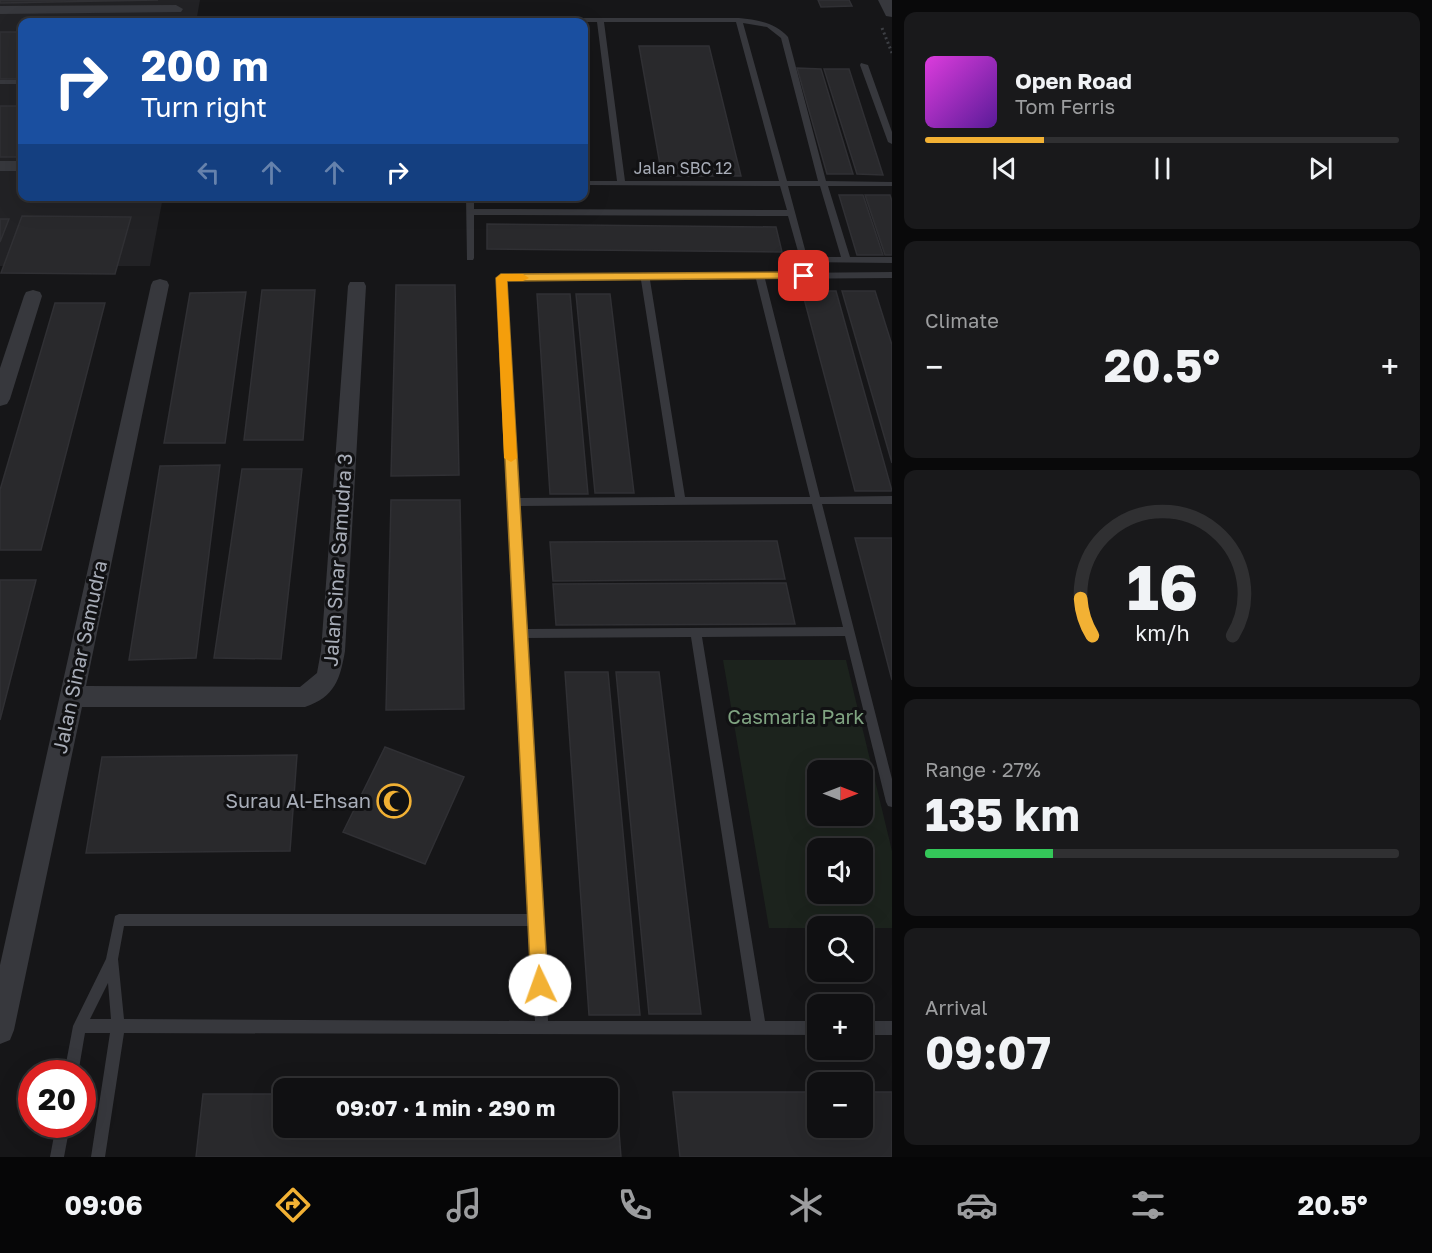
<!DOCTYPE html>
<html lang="en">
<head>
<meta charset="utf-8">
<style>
  body { margin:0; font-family:"Golos Text",sans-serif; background:#19191b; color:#f1f3f6; height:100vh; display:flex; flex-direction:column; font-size:22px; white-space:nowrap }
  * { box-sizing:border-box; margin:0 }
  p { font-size:20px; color:#9c9d9f }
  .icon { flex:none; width:33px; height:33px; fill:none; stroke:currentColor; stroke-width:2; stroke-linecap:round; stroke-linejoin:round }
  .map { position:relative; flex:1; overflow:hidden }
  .sheet { display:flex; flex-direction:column; gap:12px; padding:12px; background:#09090a; width:540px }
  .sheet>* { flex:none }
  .banner { position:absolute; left:18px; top:18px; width:570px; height:183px; border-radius:12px; box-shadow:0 6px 24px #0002,0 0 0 2px #303032; background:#1a4fa0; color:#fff; overflow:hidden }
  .needle { width:39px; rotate:90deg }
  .controls { position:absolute; left:807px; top:760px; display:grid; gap:12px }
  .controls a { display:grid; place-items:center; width:66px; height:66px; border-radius:12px; background:#101012; box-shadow:0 6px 24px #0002,0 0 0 2px #303032; font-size:30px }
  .speed { position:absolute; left:18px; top:1060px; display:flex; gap:12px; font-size:30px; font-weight:700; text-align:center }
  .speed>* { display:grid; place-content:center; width:78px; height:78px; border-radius:50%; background:#101012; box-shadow:0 6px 24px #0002,0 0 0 2px #303032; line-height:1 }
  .speed .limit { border:9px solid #d22; background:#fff; color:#111 }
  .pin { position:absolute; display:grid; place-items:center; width:51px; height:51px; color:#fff; margin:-26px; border-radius:12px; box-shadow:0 3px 9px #0006 }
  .me { position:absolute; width:66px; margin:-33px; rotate:357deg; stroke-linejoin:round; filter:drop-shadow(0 0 4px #0008) }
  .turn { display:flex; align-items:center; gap:21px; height:126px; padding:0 24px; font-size:27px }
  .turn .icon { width:78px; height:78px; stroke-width:2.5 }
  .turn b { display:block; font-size:42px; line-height:51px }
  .lanes { display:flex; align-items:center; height:57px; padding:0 24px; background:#0003; justify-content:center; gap:30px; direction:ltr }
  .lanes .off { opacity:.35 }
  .big { font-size:45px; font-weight:700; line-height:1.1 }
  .sheet .card { flex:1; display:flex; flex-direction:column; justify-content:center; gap:9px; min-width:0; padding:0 21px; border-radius:12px; background:#19191b }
  .sheet .dial { align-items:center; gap:0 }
  .dial svg { height:156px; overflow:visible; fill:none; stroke:#303032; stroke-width:7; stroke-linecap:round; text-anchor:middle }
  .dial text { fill:#f1f3f6; stroke:none }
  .song { display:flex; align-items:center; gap:18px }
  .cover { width:72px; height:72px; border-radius:9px; background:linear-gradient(135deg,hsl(300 70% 55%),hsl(270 70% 35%)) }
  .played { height:6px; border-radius:3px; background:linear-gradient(90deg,#f2b134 25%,#303032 25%) }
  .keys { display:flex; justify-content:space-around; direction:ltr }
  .heat { display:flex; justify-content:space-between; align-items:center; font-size:33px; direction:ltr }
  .charge { height:9px; border-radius:4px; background:linear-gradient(90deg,#34c759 27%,#303032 0) }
  .trip { position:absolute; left:273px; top:1078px; width:345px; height:60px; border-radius:12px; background:#101012; box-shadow:0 6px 24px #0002,0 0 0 2px #303032; font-weight:700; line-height:60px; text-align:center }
  .dock { display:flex; height:96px; justify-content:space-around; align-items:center; background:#060607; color:#9c9d9f }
  .dock .icon { width:42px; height:42px }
  .dock .active { color:#f2b134 }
  .dock b { font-size:27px; color:#f1f3f6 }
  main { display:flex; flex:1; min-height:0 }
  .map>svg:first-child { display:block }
  .built { fill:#222225 }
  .green { fill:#1c231d; fill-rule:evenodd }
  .building { fill:#29292c; stroke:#303034; stroke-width:1.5 }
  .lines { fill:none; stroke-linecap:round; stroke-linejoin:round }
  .path { stroke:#3d3f44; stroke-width:3; stroke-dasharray:2 3; stroke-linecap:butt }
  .service { fill:#37383d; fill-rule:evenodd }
  .minor { fill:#37383d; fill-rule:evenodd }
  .tertiary { fill:#37383d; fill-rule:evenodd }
  .route { fill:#f2b134; stroke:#9d7322; stroke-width:1.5 }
  .slow { fill:#f59e0b }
  .labels { text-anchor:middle; stroke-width:6; stroke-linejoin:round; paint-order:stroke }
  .far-street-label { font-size:16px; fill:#a8adb8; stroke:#111113 }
  .street-label { font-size:20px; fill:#a8adb8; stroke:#111113 }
  .park-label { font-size:20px; fill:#7fa381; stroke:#111113 }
  .poi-label { font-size:20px; fill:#a8adb8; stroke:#111113; text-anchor:end }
</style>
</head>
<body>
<main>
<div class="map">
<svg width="892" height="1157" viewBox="0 0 892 1157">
  <rect width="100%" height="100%" fill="#161618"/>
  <path class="built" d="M0,0H200L196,22H22V196L163,197L150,266H0Z"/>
  <path class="green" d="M723,660H846L892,851V928H769ZM818,771H862V816H818ZM818,849H862V894H818Z"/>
  <path class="building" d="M0,0H158L0,3Z
    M818,0H849L852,6L821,7Z
    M0,32H22V79H0Z
    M639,46H709L741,176H662Z
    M797,68L821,69L853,174H827Z
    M824,69H849L883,175L857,174Z
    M0,106H22V157H0Z
    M839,195H863L883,255H857Z
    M865,195H890L892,201V255H885Z
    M22,216L131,217L115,274L1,273Z
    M0,219H9L0,242Z
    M487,224L776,227L782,252L487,249Z
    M396,285H455L459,475L391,476Z
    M262,290H315L303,440H244Z
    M802,291H836L892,491H855Z
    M842,291H875L892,345V463Z
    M246,292L225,443H164L190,293Z
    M537,294H570L588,494H550Z
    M576,294H610L634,493H595Z
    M55,303H105L41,550H0V490Z
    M220,465L196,658L129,660L160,466Z
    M242,469H302L281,659L214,658Z
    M391,500H460L464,709L386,710Z
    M855,538H892V680Z
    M777,541L785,579L553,581L550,542Z
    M0,580H36L0,720Z
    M786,583L795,624L556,625L553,584Z
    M565,672H608L640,1015H589Z
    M616,672H659L701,1014H649Z
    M385,747L464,777L425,864L343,832Z
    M297,755L290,851L86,853L102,757Z
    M673,1092H818V1128H862V1092H892V1157H680Z
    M608,1093H616L621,1157H196L203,1094H284V1128H608Z"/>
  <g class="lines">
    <path class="path" d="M882,28L892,53"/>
    <path class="service" d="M468,18H739C757,20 775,22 788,37L826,181L892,182V186H828L850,257H892V263L801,262L788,216L474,215V258L473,260H467L466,196H474V209L787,210L780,186L584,185V181H617L597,22H465V20ZM604,22H736L779,181H625ZM743,23L767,27L781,38L818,181H787ZM788,186H820L841,257H807Z
      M861,63L868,65L892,132V144L888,142L860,65Z
      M0,80H22V84H0Z
      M892,272V278L765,279L820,497L892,496V504H822L892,779V807L888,806L886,802L845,636L702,637L765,1021H818V1035L124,1033L105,1157H91L110,1033H85L78,1074H64L73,1026L106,959L115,916L119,914H529L497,278L498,276ZM756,279L810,497H685L650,280ZM641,280L675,497L518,498L505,281ZM812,504L843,627L526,629L518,506ZM691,637L751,1021H548L526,638ZM124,926H530L535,1021L124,1019L118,959ZM108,983L111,1019H90Z
      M862,1021H892V1035H862Z
      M56,1125H70L64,1157H50Z"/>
    <path class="minor" d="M176,5L183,9L181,12L0,14V6Z
      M0,161H22V171H0Z
      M160,279L167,281L169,285L86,686L300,687L317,673L321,651L348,286L350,282H364L366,286L345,651C340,679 335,697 305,707H82L14,1030L10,1040L0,1044V965L151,285L153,281Z
      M33,290L40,292L42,296L10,399L7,404L0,406V368L24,296L26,292Z"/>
    <path class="tertiary" d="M878,0H892V17L886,16Z"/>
  </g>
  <path class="route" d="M804,272L810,276L808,278L507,281L548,985L546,991L540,994L534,991L531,985L496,278L501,274Z"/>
  <path class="slow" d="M501,274H523L529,278L523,281H507L517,458L511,462L504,458L496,278Z"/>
  <defs>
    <symbol id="mosque-ring" viewBox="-11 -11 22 22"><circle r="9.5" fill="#111113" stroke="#f2b134" stroke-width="1.5"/><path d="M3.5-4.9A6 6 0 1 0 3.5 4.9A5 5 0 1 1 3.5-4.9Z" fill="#f2b134"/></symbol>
  </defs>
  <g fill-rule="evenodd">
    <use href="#mosque-ring" x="375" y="782" width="38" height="38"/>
  </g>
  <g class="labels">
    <g class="far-street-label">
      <text x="683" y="174">Jalan SBC 12</text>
    </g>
    <g class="street-label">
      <text transform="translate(338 560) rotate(-86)" y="7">Jalan Sinar Samudra 3</text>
      <text transform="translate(80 657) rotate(-78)" y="7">Jalan Sinar Samudra</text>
    </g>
    <g class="park-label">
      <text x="796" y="724">Casmaria Park</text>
    </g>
    <g class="poi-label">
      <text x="371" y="808">Surau Al-Ehsan</text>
    </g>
  </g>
</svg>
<div class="controls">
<a><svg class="needle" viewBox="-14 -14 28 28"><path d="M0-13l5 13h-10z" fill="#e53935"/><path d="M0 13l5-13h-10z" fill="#9c9d9f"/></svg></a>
<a><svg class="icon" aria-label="sound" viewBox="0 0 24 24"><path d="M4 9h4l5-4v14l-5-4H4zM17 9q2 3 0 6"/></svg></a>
<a><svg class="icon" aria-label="search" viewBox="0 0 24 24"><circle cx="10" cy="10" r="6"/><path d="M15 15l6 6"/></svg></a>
<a>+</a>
<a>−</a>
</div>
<div class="speed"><div class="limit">20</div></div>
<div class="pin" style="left:804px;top:276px;background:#d93025"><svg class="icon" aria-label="arrive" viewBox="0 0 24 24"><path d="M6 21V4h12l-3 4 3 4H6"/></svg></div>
<svg class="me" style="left:540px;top:985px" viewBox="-20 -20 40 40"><circle r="19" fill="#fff"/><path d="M0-13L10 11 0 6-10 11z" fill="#f2b134"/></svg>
<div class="trip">09:07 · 1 min · 290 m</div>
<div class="banner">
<div class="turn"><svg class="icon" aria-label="right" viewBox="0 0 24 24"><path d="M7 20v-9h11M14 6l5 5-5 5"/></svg><div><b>200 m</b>Turn right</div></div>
<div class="lanes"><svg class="icon off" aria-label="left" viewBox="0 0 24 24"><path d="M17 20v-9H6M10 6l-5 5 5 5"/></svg><svg class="icon off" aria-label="ahead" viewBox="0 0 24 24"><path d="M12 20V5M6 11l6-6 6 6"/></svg><svg class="icon off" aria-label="ahead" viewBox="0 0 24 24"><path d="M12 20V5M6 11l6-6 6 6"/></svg><svg class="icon" aria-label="right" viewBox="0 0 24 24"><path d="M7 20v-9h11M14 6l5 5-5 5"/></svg></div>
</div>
</div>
<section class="sheet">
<div class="card">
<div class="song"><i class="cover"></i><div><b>Open Road</b><p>Tom Ferris</p></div></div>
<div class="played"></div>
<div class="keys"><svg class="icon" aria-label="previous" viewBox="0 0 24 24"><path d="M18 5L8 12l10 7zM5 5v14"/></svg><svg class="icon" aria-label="pause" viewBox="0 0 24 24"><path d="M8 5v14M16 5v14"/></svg><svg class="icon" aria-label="next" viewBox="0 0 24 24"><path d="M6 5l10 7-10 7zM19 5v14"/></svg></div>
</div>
<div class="card"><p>Climate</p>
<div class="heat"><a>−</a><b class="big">20.5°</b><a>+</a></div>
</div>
<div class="card dial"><svg viewBox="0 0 100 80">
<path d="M14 69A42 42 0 1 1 86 69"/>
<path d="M14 69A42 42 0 0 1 8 50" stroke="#f2b134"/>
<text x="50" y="56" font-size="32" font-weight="700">16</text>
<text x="50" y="72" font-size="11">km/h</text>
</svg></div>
<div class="card"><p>Range · 27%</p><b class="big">135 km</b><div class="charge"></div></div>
<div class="card"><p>Arrival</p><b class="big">09:07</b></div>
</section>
</main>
<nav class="dock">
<b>09:06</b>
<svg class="icon active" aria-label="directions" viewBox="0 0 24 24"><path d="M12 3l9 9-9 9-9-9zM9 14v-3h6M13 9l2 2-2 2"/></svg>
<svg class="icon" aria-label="music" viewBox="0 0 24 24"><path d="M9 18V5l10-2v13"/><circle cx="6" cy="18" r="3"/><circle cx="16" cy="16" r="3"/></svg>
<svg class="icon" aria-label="phone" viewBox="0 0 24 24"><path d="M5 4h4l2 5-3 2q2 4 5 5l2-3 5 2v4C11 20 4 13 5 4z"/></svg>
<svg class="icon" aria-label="climate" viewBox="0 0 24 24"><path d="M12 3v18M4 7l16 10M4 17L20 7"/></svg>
<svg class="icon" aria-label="car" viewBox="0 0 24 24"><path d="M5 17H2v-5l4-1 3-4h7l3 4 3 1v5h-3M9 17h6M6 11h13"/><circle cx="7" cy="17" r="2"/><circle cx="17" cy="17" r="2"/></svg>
<svg class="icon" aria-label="filters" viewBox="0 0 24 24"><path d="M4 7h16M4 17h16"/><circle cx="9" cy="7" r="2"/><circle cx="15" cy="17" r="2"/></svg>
<b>20.5°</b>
</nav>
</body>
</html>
